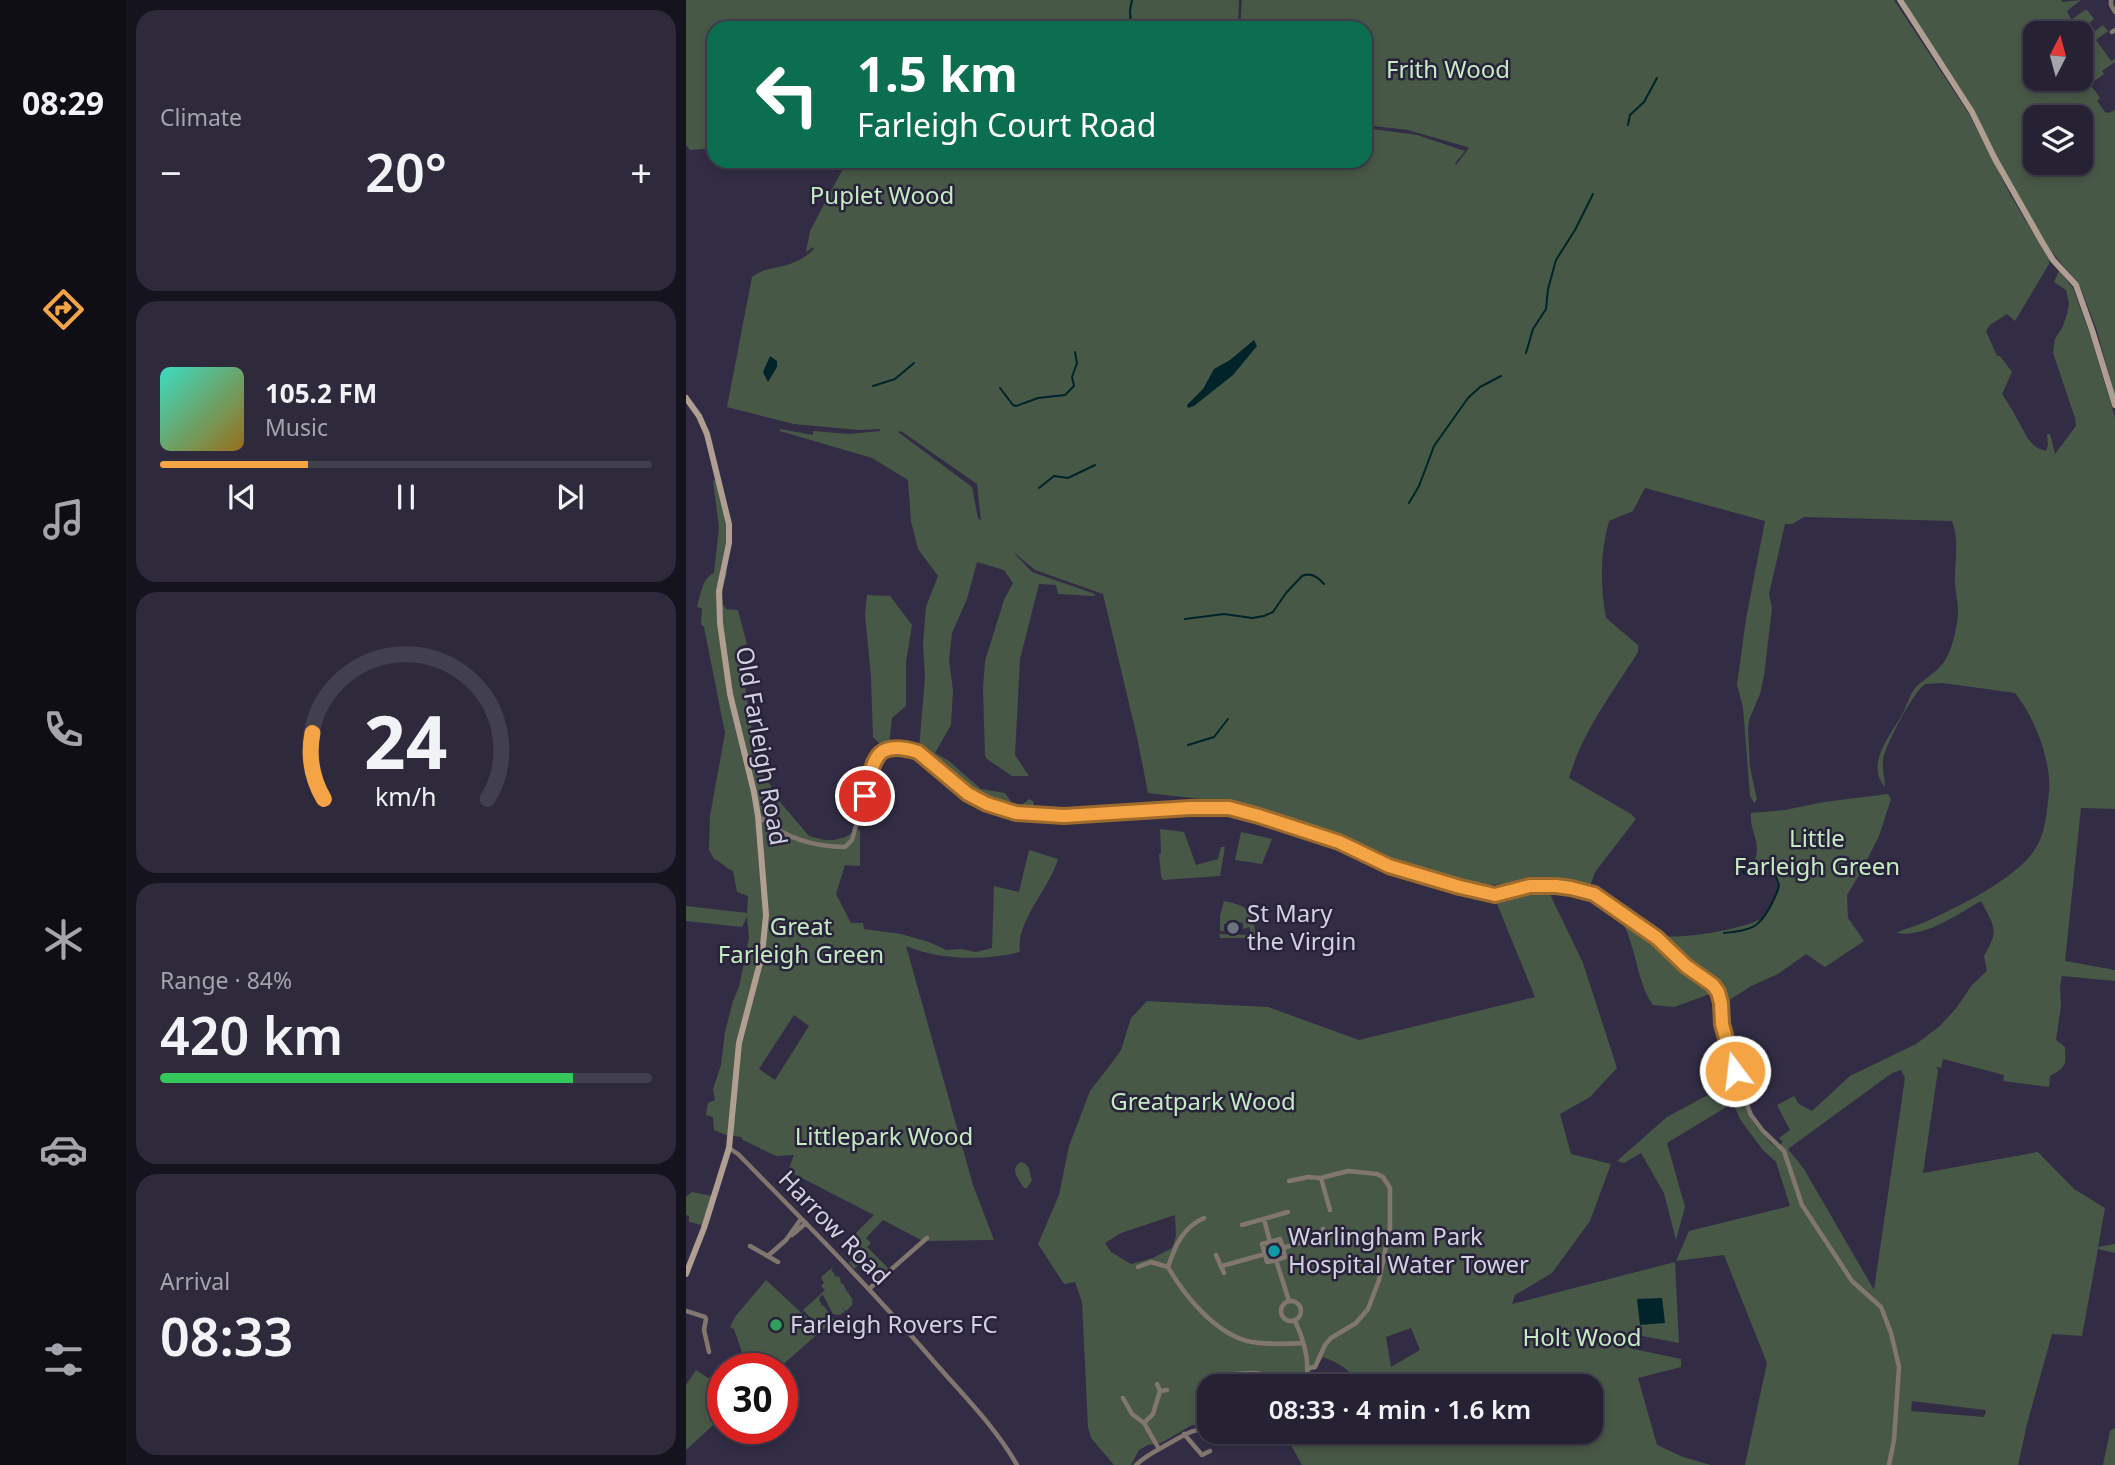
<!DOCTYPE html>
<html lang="en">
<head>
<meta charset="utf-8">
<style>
  body { margin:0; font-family:"Noto Sans",sans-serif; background:#2e2a3c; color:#f1f3f6; height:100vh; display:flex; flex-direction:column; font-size:26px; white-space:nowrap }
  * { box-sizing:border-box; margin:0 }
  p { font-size:23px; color:#a4a4ac }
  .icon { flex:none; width:38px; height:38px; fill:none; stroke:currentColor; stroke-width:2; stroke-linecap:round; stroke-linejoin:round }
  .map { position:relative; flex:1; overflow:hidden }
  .sheet { display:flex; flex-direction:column; gap:10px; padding:10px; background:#15131d; width:560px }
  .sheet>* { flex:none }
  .hud { position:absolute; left:21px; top:21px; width:665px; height:147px; border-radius:21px; box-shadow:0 4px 10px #0003,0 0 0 2px #423f4f; background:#0b6e4f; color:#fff; overflow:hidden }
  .needle { width:46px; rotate:6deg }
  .fabs { position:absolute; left:1337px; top:21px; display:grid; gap:14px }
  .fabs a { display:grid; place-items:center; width:70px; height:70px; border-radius:14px; background:#262234; box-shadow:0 4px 10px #0003,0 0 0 2px #423f4f; font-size:35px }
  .speed { position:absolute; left:21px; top:1353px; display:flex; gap:14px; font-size:35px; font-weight:700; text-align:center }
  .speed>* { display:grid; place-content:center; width:91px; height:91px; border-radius:50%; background:#262234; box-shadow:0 4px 10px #0003,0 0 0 2px #423f4f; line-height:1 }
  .speed .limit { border:10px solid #d22; background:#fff; color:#111 }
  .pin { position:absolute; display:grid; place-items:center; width:60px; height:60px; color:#fff; margin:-30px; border:4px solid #fff; border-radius:50%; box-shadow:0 2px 7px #0007 }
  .me { position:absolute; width:77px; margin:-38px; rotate:345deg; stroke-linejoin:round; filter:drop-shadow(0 0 5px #0008) }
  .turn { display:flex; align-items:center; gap:24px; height:147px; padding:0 35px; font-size:32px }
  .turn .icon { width:91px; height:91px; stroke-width:2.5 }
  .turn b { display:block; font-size:49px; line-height:60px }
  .big { font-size:52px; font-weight:600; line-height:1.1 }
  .sheet .card { flex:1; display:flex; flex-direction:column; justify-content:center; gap:10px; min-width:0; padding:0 24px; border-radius:21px; background:#2e2a3c }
  .sheet .dial { align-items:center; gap:0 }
  .dial svg { height:182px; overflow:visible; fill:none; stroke:#423f4f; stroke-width:7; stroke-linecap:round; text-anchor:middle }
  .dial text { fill:#f1f3f6; stroke:none }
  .song { display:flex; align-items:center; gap:21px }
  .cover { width:84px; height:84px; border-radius:10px; background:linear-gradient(135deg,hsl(170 70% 55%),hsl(40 70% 35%)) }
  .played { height:7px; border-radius:4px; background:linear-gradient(90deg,#f4a444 30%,#423f4f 30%) }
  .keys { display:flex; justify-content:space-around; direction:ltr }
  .heat { display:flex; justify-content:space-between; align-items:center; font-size:38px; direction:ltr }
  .charge { height:10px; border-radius:5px; background:linear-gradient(90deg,#34c759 84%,#423f4f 0) }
  .trip { position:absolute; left:511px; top:1374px; width:406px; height:70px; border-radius:21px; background:#262234; box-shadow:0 4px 10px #0003,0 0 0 2px #423f4f; font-weight:600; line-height:70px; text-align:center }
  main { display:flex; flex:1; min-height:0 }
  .dock { display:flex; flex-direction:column; width:126px; justify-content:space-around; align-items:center; background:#0f0e15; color:#a4a4ac }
  .dock .icon { width:49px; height:49px }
  .dock .on { color:#f4a444 }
  .dock b { font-size:32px; color:#f1f3f6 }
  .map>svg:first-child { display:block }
  .green { fill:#485847; fill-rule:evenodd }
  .water { fill:#01242a }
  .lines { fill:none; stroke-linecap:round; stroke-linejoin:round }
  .stream { stroke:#01242a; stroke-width:2 }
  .street { stroke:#82776f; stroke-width:4.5 }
  .secondary { stroke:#af9e91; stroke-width:6 }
  .route-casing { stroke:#9f6b2c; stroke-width:18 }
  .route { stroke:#f4a444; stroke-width:12 }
  .worship-dot { fill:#6b7280; stroke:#28233a; stroke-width:2.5 }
  .culture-dot { fill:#0f9aa8; stroke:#28233a; stroke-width:2.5 }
  .leisure-dot { fill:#2e9e5b; stroke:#28233a; stroke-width:2.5 }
  .labels { text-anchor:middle; stroke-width:5; stroke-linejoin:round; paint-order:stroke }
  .park-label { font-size:24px; fill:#c4ebc1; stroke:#28233a }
  .street-label { font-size:24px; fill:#d3d0df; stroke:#28233a }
  .poi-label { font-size:24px; fill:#d3d0df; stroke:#28233a; text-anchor:start }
</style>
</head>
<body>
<main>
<nav class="dock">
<b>08:29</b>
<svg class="icon on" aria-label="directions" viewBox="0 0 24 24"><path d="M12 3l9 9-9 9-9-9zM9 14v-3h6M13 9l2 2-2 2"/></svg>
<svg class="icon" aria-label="music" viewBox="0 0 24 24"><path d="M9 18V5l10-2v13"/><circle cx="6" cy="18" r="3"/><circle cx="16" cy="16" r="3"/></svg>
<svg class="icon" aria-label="phone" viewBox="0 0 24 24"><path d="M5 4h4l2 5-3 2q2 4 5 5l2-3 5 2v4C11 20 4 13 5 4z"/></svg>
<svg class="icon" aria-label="climate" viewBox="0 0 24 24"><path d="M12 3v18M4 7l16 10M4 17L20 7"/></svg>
<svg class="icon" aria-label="car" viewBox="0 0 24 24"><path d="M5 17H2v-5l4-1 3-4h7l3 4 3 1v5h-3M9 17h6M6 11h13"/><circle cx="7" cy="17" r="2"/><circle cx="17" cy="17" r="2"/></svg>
<svg class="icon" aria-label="filters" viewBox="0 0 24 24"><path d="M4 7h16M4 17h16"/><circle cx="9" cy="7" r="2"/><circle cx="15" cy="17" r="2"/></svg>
</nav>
<section class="sheet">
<div class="card"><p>Climate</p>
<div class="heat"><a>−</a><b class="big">20°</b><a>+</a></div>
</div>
<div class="card">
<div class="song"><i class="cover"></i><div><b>105.2 FM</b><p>Music</p></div></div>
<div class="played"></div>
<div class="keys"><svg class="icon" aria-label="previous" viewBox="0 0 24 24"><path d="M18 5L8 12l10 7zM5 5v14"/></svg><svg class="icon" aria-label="pause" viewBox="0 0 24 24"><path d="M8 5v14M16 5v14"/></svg><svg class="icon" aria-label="next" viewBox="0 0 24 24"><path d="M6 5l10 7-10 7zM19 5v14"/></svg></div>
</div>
<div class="card dial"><svg viewBox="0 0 100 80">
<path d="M14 69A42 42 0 1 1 86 69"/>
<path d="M14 69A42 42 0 0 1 9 40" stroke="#f4a444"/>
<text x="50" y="56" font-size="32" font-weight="700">24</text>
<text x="50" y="72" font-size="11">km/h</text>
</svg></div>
<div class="card"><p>Range · 84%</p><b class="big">420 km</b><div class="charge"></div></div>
<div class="card"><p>Arrival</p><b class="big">08:33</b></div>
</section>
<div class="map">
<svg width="1429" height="1465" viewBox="0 0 1429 1465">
  <rect width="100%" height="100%" fill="#322d45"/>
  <path class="green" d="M0,0H553L552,28H28V148L4,150L0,145Z
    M556,0H1208L1283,114L1325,196L1363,259V264L1329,321L1321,314L1304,325L1300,331L1311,356H1314L1326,372L1316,394C1321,402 1327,410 1331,419C1340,433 1342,447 1360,451L1362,445L1361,434H1364L1369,454L1390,426L1389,418L1367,353L1369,339L1377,326L1381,314L1383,303L1380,290L1368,282L1373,271L1387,288L1403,332L1429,417V809L1395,808L1379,961L1429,970V981L1376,976L1374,986L1375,1006L1370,1040L1379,1047C1380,1066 1380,1067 1364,1076L1363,1087L1317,1081L1318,1075L1257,1059L1255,1068L1250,1067L1252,1070L1237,1173L1352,1152L1388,1189L1419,1208L1412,1247L1429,1244V1253L1412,1249L1396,1336L1366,1334L1341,1424L1332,1465H1059L1081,1363L1038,1255L990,1261L1003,1231L1104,1206L1090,1162L1077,1150L1064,1133L1054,1119L1047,1103L981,1143L999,1207L990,1240L978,1193L955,1153L938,1163L931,1161L981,1117L1042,1084L1053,1088C1059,1113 1071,1131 1090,1147L1097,1142L1093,1138L1104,1130L1091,1105L1108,1096L1113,1104L1126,1111L1164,1076L1230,1044L1254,1026L1271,1007L1286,985L1301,971L1298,956C1314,929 1308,927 1295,901C1270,915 1239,938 1210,933C1218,929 1230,926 1239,922C1271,907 1337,876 1352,844C1360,829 1361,809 1363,792C1366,762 1348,716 1329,693L1257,683L1239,684C1227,693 1199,745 1197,760C1196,770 1199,778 1199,787C1179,764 1204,736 1216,715C1221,706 1223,695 1230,687C1241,676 1253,672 1261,657C1267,645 1270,631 1272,616C1273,606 1270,595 1269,585C1268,564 1274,541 1266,521L1118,517L1106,524H1099L1083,594L1086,608L1078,676L1074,694L1063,720L1062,730L1064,767L1071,800L1068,803L1064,796L1057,707L1051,685L1060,619L1079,521L959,488L947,511L923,521C914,553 914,585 920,618L952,645V652C927,692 896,732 883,778L945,814L950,819L909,872L904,886L889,883L786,885L728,870L696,859L660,840L558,804L462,793L451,737L417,594L349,570L325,550L346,572L409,594L408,596L372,594L370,585L353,584L334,659L329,755L343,776H326L301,759L299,756L297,688L299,661L318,600L327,583L318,570L291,562L281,599L266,633L263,660L267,690L265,725L249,753L263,761L295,789L319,793L326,803L336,805L343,799L347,801L349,809L355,811L356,814C299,807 273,788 233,749L239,678L237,643L240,607L252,576L232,549L225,521L222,480L186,458L94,431V429L127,435V431L163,434L195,431L193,429L173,430L108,424L41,407L66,277C82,266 87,270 104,264C113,261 121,256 128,249L127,247L120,252L124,231L161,161H679V128L731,135L779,151L769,163L770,165L783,148L781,147L722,130L679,125V28H554ZM215,431L291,484L295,521L292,518L286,487L212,432ZM1215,1070L1219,1078L1188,1290L1118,1169L1102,1149L1206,1073ZM1226,1401L1299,1410L1300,1411L1298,1417L1225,1411Z
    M1218,0H1375L1377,2L1395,0L1381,11L1385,20L1399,10H1401L1408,19L1391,33H1349V79H1395V38L1397,40L1417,25L1422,31L1410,40L1425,61L1429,59V62L1416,71L1418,74L1404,84L1414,98L1411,101L1419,112L1423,113L1429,110V396L1410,328L1394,286L1361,246ZM1349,117H1395V163H1349Z
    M87,161H128C115,173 102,168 87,161Z
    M31,480L40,519V543L34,570L41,572C39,583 32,599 40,609L52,610L61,644L53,647L56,662L62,675L59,686L67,739L76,773L85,786L89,796L123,836L138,840H148L159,837L174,829V866L159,865L150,894L165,923H177L178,929L215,934L243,942L260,950L275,949L290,952L306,948L308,886L333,892L343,850L372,859C364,888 329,922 334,952C299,961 253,960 220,946L287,1185L308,1240L237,1241L197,1220L180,1238L185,1243L181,1247L202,1268L193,1276L185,1271L191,1264L185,1269L182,1265L187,1259L182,1264L178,1260L176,1262L172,1257L168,1262L172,1265L168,1269L163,1263L173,1251L167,1243L164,1246L159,1244L188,1215L102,1171L108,1155L90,1156L57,1140L55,1137L40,1135L28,1130L27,1117L20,1115L22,1103L29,1100L27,1089L35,1065L39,1032L47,1001L53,987L63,938L61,916L56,927L0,921V906L61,913L62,896L51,892L47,871C41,869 35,862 28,859L23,850L24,816L39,733L18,627L15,624L16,608L11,607C15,595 16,578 28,573L33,528L27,481ZM108,1015L123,1026L89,1080L73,1069Z
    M181,595L204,596L226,625L220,662V706L206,718L203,745H195L187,737L185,676L179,614Z
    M1202,794L1205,799L1193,836L1176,870L1161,895L1162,918L1178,941L1139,967L1120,954L1092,974L1065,986L1039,1003L1029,1002L1024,994L988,1007L967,1005C949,982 949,928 928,913L932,908C945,917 958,930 973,935C990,941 1067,928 1079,916C1086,909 1090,895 1093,886C1088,874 1087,867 1074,864L1070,873L1066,876L1055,873L1057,862H1068C1077,842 1063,833 1065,813L1099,810L1138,802Z
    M474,829L498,832L510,865L532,859L535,847H539L534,876L477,880L475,876L473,854L475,853Z
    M555,832L586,839L576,864L549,860Z
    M860,886L897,963L931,1068L904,1097L874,1114L885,1154L925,1164L904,1221L866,1273L829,1295L826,1304L989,1262L993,1343L946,1334L943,1348L995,1359V1367L952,1378L971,1445L997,1457L1025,1465H616L598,1432H905V1386H673L674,1385C665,1370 653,1363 637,1357L630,1369L624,1371L622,1386H523V1426L506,1425L475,1443L462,1445L453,1450L445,1465H428L405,1438L402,1427L396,1302L389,1282L378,1284L352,1244L373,1195L383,1146L404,1091L428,1060L435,1050L445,1018L461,1001L582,1007L673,1040L849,997L805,889ZM489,1215L490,1236L486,1248L467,1258L445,1264L425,1252L419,1243L435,1233ZM725,1328L734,1350L705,1367L700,1337Z
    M538,901C564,906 567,912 570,938H534L533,934L566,935L563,927L557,929V923L552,922L538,924V931H534V916Z
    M335,1162C345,1165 343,1172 346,1180L341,1188H338C332,1179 323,1168 335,1162Z
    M6,1192L26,1196L16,1225L3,1222V1216L0,1215V1197Z
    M147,1267L145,1270L149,1274L148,1276L154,1277L155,1284L157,1283L161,1292L163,1291L162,1293L167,1300L165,1301L167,1304L160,1311L155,1307L159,1311L154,1315L147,1314L137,1295L134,1296L133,1302H135V1306L137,1305L148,1320L137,1330L117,1310L139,1290L135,1286L138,1283L135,1277Z
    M80,1280L135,1331L93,1368H48L56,1352L48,1329L44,1327L49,1317Z
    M10,1370L22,1378L37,1374V1416L0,1450V1385Z
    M1429,1428V1465H1417L1424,1431Z"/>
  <path class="water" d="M568,340L571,346L547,375L508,406L502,408L501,405L517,389L528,369L544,360Z
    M84,356L91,361V367L82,382L77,372Z
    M1070,859L1074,865L1069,874L1063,876L1055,873L1057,862L1067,863Z
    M976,1298L979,1323L954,1325L951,1299Z"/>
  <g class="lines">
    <path class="stream" d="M445,28L444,10L446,0
      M942,125L944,115L958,102L971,78
      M840,353L847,329L860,309L862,289L870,260L889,230L907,194
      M187,386L209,379L228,363
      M314,388L327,405L330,406L352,398L379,395L388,386L386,377L391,363L389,352
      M353,488L368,476L382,478L409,465
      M723,503L733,486L748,446L782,398L794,387L815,376
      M499,619L538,614L566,618L578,616L587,612L600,593L616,576C625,572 633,578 638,584
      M502,745L528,737L542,719
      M1038,933C1067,930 1074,928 1087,901C1090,895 1092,891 1093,885C1089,872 1086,867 1073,863"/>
    <path class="street" d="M1425,0V5L1429,12
      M1426,32L1429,30
      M72,816C97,837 126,847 159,847L166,840L189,758L192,753C206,748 219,748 232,752L282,794L301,804L329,812L378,816L474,809L543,808L573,816L653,842L703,866L773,887L809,895L844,886H869L898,890L917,898L971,938L1000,966L1027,985L1032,992L1040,1041L1052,1082L1065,1115L1077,1131L1098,1151L1116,1205L1166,1281L1195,1307L1205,1333L1213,1367L1208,1440L1203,1465
      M43,1148L52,1154C120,1223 188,1292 251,1365C279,1397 310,1428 331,1465
      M635,1178L644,1210
      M603,1181L622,1177L635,1178L662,1171L691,1174L697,1177L704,1188V1228L693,1280L682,1309L670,1323L645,1338L639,1345L629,1367L621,1368
      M578,1219L584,1242
      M556,1225L602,1212
      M637,1229L641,1242
      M106,1235L120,1223
      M64,1246L92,1262
      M579,1254L581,1262L590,1260L603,1301
      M83,1255L100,1240L115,1219
      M530,1255L538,1273
      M590,1260L599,1257L597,1248
      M536,1266L579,1254L576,1244L594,1239L597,1248L639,1235
      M452,1267L465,1262L482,1267C498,1295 528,1332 561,1341C579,1345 599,1344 617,1343
      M482,1267C489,1246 497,1227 518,1218
      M184,1288L241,1238
      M595 1311a10 10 0 1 1 20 0a10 10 0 1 1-20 0Z
      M0,1311L19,1317L20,1319L18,1330L23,1352
      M609,1321C618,1340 625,1365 619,1386
      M537,1375C563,1374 575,1367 596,1386
      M471,1384L474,1391
      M437,1398L446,1414L458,1423L473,1449
      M458,1423L467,1414L474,1391L481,1390
      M498,1434L516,1455L524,1451
      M450,1465C460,1455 470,1451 482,1444C497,1436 506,1428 523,1429"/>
    <path class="secondary" d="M1214,0L1286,112L1309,159L1356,242L1367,260L1390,285L1406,330L1429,405
      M0,398L13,416L21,434L43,524V543L33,591L34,623L44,694L68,792L72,816L80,915L76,955L53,1043L43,1148L18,1228L0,1274"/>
  </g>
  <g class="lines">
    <defs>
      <path id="route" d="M179,796C188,762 187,738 232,752L282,794L301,804L330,813L378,816L504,808H543L573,816L653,842L703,866L774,887L809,895L844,886H870L885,888L908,894L971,938L1000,966L1027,985L1032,992L1035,1003L1036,1024L1049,1071"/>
    </defs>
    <use href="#route" class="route-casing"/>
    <use href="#route" class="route"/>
  </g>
  <circle class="worship-dot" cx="547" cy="928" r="7"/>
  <circle class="culture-dot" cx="588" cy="1251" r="7"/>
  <circle class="leisure-dot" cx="90" cy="1325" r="7"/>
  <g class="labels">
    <g class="park-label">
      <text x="762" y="78">Frith Wood</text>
      <text x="196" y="204">Puplet Wood</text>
      <text x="1131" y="847">Little<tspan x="1131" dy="28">Farleigh Green</tspan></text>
      <text x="115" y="935">Great<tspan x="115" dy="28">Farleigh Green</tspan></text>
      <text x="517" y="1110">Greatpark Wood</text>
      <text x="198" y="1145">Littlepark Wood</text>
      <text x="896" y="1346">Holt Wood</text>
    </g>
    <g class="street-label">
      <text transform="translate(75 746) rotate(80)" y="8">Old Farleigh Road</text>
      <text transform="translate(148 1228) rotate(46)" y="8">Harrow Road</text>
    </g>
    <g class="poi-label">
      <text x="561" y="922">St Mary<tspan x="561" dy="28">the Virgin</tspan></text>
      <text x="602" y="1245">Warlingham Park<tspan x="602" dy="28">Hospital Water Tower</tspan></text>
      <text x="104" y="1333">Farleigh Rovers FC</text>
    </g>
  </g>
</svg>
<div class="fabs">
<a><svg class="needle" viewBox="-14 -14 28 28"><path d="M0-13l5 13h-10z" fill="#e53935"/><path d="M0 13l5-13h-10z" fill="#a4a4ac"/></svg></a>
<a><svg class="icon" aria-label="layers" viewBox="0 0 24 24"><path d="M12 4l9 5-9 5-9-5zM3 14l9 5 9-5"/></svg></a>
</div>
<div class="speed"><div class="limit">30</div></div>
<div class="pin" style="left:179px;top:796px;background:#d93025"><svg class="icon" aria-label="arrive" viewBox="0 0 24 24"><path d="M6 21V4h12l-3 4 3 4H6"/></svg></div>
<svg class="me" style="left:1049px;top:1071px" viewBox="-20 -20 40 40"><circle r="17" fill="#f4a444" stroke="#fff" stroke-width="3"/><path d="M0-11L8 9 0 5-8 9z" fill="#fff"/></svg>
<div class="trip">08:33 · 4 min · 1.6 km</div>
<div class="hud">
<div class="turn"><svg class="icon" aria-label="left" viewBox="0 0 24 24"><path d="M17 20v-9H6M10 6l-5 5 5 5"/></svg><div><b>1.5 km</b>Farleigh Court Road</div></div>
</div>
</div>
</main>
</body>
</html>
